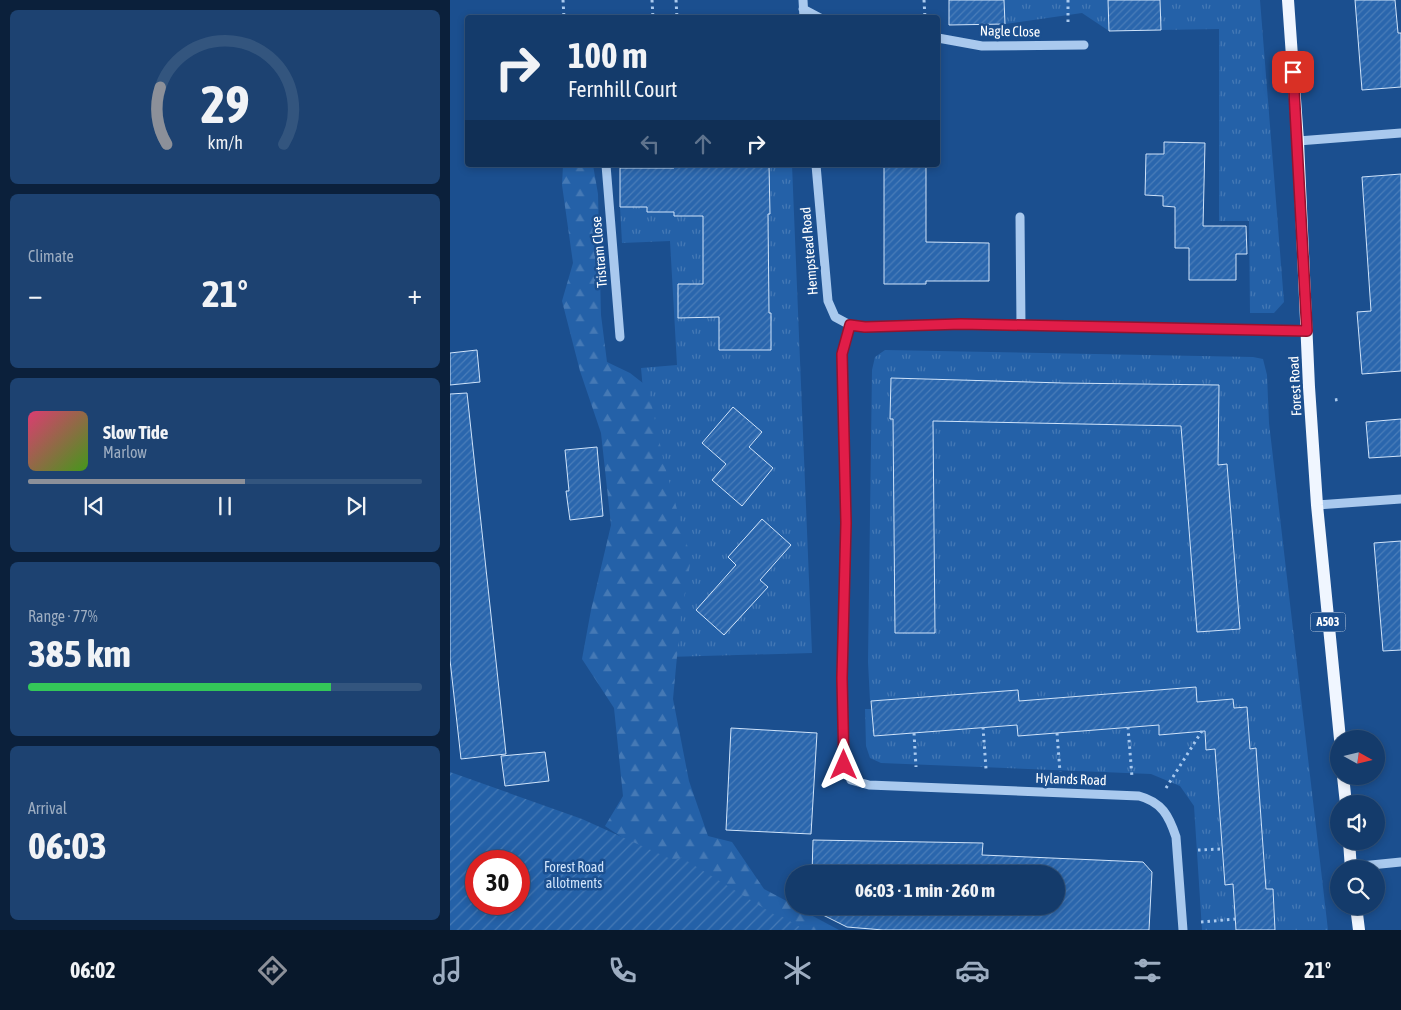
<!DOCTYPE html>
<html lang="en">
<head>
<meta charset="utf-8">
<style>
  body { margin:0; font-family:"Asap Condensed",sans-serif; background:#1d4271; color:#f1f3f6; height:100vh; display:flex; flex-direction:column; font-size:19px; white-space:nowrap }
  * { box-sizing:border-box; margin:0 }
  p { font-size:16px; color:#9dadc1 }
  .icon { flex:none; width:28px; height:28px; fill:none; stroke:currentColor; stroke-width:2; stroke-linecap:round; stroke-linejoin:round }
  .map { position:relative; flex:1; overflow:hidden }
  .details { display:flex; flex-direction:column; gap:10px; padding:10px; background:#0b203b; width:450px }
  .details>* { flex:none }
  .guide { position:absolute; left:15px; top:15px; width:475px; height:152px; border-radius:5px; box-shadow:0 2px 8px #0003,0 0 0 1px #33557e; background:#143b6b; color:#f1f3f6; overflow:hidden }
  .needle { width:32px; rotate:98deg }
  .tools { position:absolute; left:880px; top:730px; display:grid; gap:10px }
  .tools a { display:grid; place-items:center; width:55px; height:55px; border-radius:50%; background:#143b6b; box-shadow:0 2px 8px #0003,0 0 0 1px #33557e; font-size:25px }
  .speed { position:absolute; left:15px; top:850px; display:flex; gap:10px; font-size:25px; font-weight:700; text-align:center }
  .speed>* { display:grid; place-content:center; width:65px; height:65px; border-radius:50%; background:#143b6b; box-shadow:0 2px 8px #0003,0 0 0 1px #33557e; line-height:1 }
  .speed .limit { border:8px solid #d22; background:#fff; color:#111 }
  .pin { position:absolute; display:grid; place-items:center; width:42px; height:42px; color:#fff; margin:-21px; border-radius:10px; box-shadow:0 2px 8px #0006 }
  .me { position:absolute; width:55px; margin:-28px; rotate:0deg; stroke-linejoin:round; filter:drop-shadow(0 0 4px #0008) }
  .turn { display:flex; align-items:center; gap:18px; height:105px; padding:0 20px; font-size:22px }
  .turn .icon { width:65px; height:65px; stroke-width:2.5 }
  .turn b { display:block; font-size:35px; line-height:42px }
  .lanes { display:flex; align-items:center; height:48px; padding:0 20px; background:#0003; justify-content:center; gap:25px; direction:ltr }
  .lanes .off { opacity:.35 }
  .big { font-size:38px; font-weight:700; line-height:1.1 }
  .details .widget { flex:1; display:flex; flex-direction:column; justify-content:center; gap:8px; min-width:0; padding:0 18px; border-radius:8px; background:#1d4271 }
  .details .dial { align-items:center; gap:0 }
  .dial svg { height:130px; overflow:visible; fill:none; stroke:#33557e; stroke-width:7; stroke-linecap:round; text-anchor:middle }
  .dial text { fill:#f1f3f6; stroke:none }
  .song { display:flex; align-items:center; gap:15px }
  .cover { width:60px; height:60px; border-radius:8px; background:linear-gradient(135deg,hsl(340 70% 55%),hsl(100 70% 35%)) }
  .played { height:5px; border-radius:2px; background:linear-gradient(90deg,#8c9099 55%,#33557e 55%) }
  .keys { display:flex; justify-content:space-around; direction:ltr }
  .heat { display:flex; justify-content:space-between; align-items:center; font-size:28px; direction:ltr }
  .charge { height:8px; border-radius:4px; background:linear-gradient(90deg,#34c759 77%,#33557e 0) }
  .trip { position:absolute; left:335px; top:865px; width:280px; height:50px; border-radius:25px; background:#143b6b; box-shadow:0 2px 8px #0003,0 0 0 1px #33557e; font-weight:700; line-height:50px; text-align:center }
  .tabs { display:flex; height:80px; justify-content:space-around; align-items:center; background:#08182b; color:#9dadc1 }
  .tabs .icon { width:35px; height:35px }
  .tabs .on { color:#8c9099 }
  .tabs b { font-size:22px; color:#f1f3f6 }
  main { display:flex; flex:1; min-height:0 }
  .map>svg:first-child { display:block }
  .grass { fill:url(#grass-tufts) }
  .forest { fill:url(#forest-firs) }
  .garden { fill:url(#garden-furrows); fill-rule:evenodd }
  .building { fill:url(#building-hatch); stroke:#cfe3fa }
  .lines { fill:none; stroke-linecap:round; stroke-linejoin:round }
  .path { stroke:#a9c9ee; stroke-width:3; stroke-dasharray:2.5 4; stroke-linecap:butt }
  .minor { stroke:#a9c9ee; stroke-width:9 }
  .major { stroke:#f0f6ff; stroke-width:12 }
  .route-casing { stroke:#92132f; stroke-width:12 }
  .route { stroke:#e11d48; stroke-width:9 }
  .labels { text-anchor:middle; stroke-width:5; stroke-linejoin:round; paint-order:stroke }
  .shield { fill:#1b4f8f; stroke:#bbcadd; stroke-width:1 }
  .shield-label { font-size:12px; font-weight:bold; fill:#fff }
  .street-label { font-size:14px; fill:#fff; stroke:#1b4f8f }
  .park-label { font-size:14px; fill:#cfe3fa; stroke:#1b4f8f }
</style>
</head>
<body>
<main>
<section class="details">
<div class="widget dial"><svg viewBox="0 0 100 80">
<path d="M14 69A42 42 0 1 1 86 69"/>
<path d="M14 69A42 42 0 0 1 10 34" stroke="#8c9099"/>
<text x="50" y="56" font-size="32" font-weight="700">29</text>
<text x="50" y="72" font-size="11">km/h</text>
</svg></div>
<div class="widget"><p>Climate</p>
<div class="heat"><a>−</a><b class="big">21°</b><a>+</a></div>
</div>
<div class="widget">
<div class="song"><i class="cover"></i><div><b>Slow Tide</b><p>Marlow</p></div></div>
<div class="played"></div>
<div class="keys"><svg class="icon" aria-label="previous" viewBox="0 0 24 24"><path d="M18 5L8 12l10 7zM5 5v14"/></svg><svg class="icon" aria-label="pause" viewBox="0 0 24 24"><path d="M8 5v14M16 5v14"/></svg><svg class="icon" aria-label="next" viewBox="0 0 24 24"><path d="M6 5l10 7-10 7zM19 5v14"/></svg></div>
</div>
<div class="widget"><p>Range · 77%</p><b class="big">385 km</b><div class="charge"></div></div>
<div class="widget"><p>Arrival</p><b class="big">06:03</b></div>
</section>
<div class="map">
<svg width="951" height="930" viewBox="0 0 951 930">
  <defs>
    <pattern id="grass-tufts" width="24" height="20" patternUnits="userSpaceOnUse" patternTransform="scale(1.25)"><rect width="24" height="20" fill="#2461a8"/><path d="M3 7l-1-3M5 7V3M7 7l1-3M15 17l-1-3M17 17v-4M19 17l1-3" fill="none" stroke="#4579b5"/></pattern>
    <pattern id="forest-firs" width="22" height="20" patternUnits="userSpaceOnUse" patternTransform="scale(1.25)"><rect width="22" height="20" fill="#2461a8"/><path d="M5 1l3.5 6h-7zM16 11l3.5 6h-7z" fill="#4579b5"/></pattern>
    <pattern id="garden-furrows" width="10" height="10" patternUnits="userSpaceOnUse" patternTransform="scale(1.25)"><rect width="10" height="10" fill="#2461a8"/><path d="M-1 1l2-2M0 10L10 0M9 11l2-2" fill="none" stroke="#4579b5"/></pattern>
    <pattern id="building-hatch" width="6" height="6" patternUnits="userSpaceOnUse" patternTransform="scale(1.25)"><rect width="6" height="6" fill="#2a66ad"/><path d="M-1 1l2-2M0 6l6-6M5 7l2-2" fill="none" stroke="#4a7db9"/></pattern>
  </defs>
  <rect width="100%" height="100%" fill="#1b4f8f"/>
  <path class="grass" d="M554,0H658L659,31L632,13L555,24Z
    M710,0H810L834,302L824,313H800L799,221H769V29L711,30Z
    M170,165H283V169H258L257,165L224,166V173H197L196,168H170Z
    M319,165H342L362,653L217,657L191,368L227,365L220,241L172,243L170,207H197V212H224V216H259L253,223V253L269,289L228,317H262L269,314V350H320L321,313H315L285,214H319Z
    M435,350L803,357L813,359L817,375L819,423L878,930H825V919L813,920L812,914L825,913L823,889L810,890L801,872L815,871L814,850L799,851V843L813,842L811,820H797L810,804L808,779L794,773L808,772L806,748L792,749L797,707L783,708V699L747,702L745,687L569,701L568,690L420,701L418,662L422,370L425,357Z
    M415,709H422L424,736L567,725L568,736L709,725L710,735L755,731L756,750L765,749L775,884H783L786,930H752L744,806L730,786L701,774L431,763L420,758L416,746Z"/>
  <path class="forest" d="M113,165H143L148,194L151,315L157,362L180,373L198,387L214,463L241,559L231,614L223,699L239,781L258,836L282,842L314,889L344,905V906L389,930H319L238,882L155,826L173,796L164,708L132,659L141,610L161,525L151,433L130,371L112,301L123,263L112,185Z"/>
  <path class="garden" d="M0,772L132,819L223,860L236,856L237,861L325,915L331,916L355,930H0ZM26,861H69V904H26Z"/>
  <path class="building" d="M499,0H554L555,24L499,25Z
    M658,0H710L711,30L659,31Z
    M905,0H945L948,33H951V87L912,90Z
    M714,142L755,143L753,226H796L797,254H786V280H739V248H725V207L713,206V196L695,195L696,154H714Z
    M319,165L320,214H318L319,313H321V350H269V317L228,318V284H253V216H224V212H197V207H170V168H224V166Z
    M434,165H476V242L539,243V281H476V284H434Z
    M951,174V371L912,374L907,312L921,311L912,177Z
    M27,350L30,382L0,385V353Z
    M441,378L613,383L769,385L768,465L777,464L790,629L747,632L731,426L483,421L485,633H445L443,419H440Z
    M17,393L56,754L11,759L0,660V394Z
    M283,407L312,432L299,447L323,468L292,506L262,480L276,464L252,443Z
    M951,419V456L919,458L916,422Z
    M147,447L153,516L120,520L116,491H119L115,450Z
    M312,519L341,545L310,580L318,587L274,635L246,610L286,565L278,557Z
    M951,541V650L933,651L924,543Z
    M746,687L747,702L783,699L784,708L797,707L800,749L806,748L816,889H823L825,930H786L783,884L775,885L765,749L756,750L755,731L709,735V725L568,736L567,725L424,736L421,701L568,690L569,701Z
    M281,728L367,733L361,834L276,830Z
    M95,752L99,781L55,786L51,756Z
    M363,840L533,843L532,855L693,862L702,872L699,930H433L397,927L361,909V906H606V874H362Z"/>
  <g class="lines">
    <path class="path" d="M113,0L114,18
      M202,0L203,18
      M226,0L227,18
      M474,0L475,18
      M618,0V24
      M885,400L891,399
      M533,727L536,769
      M678,727L682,777
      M464,733L466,767
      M607,733L610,772
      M716,788L752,731
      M748,850L772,849
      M751,922L786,919"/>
    <path class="minor" d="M353,0L354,18
      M353,9L370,18
      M488,38L532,46L634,45
      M848,141L951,133
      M156,165L170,337
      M366,165L378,301L385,317L400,325L415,327L511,324L857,331
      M570,217L571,326
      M400,325L392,354L396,523L392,678L394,765L401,780L419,785L689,796C712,802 719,816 726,837L733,930
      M867,505L951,499
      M901,867L951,862"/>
    <path class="major" d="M838,0L848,141L859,387L867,505L890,739
      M893,776L896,804
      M899,841L901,869
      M906,906L909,930"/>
  </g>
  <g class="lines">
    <defs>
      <path id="route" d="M394,765L392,678L396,523L392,354L400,325L415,327L511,324L857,331L843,72"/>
    </defs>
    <use href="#route" class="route-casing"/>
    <use href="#route" class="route"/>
  </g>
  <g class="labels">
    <rect class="shield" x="860.5" y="612.5" width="35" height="19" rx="4"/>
    <g class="shield-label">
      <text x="878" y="626">A503</text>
    </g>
    <g class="street-label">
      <text transform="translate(560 31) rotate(1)" y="5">Nagle Close</text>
      <text transform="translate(359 251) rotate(-95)" y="5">Hempstead Road</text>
      <text transform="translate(149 252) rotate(-95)" y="5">Tristram Close</text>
      <text transform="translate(845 386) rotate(-93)" y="5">Forest Road</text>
      <text transform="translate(621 779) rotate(2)" y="5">Hylands Road</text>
    </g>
    <g class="park-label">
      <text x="124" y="872">Forest Road<tspan x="124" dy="16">allotments</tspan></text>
    </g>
  </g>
</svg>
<div class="tools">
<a><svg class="needle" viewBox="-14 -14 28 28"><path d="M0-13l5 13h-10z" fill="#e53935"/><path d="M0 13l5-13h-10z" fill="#9dadc1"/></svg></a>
<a><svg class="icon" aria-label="sound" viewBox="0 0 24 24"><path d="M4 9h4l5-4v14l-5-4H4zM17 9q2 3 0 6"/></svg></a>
<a><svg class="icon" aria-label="search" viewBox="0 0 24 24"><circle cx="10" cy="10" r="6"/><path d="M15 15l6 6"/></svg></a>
</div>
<div class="speed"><div class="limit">30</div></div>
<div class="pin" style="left:843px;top:72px;background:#d93025"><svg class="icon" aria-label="arrive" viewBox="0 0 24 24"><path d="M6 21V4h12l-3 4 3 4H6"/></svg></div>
<svg class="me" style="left:394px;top:765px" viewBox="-20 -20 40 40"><path d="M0-17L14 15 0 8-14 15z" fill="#e11d48" stroke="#fff" stroke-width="4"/></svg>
<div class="trip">06:03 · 1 min · 260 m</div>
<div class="guide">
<div class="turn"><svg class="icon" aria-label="right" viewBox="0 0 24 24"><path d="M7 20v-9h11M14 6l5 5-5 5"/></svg><div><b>100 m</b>Fernhill Court</div></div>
<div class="lanes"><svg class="icon off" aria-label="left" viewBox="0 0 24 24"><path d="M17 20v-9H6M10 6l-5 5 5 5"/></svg><svg class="icon off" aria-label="ahead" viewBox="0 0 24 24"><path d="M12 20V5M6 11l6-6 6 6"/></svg><svg class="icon" aria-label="right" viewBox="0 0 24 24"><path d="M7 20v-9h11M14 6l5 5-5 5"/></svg></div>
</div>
</div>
</main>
<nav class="tabs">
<b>06:02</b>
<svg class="icon on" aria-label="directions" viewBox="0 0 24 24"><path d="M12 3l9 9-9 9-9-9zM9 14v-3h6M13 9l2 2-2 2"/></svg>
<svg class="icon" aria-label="music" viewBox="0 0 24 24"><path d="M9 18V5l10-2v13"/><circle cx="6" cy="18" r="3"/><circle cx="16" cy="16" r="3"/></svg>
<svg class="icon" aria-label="phone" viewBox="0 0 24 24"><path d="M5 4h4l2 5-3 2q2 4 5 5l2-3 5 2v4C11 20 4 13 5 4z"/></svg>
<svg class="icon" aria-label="climate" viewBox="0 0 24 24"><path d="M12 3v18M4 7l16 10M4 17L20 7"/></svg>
<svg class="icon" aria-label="car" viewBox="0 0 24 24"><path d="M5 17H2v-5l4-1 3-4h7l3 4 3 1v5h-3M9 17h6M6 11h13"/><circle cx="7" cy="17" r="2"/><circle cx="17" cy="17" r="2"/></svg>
<svg class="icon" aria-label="filters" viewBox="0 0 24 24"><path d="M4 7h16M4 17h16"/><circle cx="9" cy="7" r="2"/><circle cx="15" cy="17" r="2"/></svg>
<b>21°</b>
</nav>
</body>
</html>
